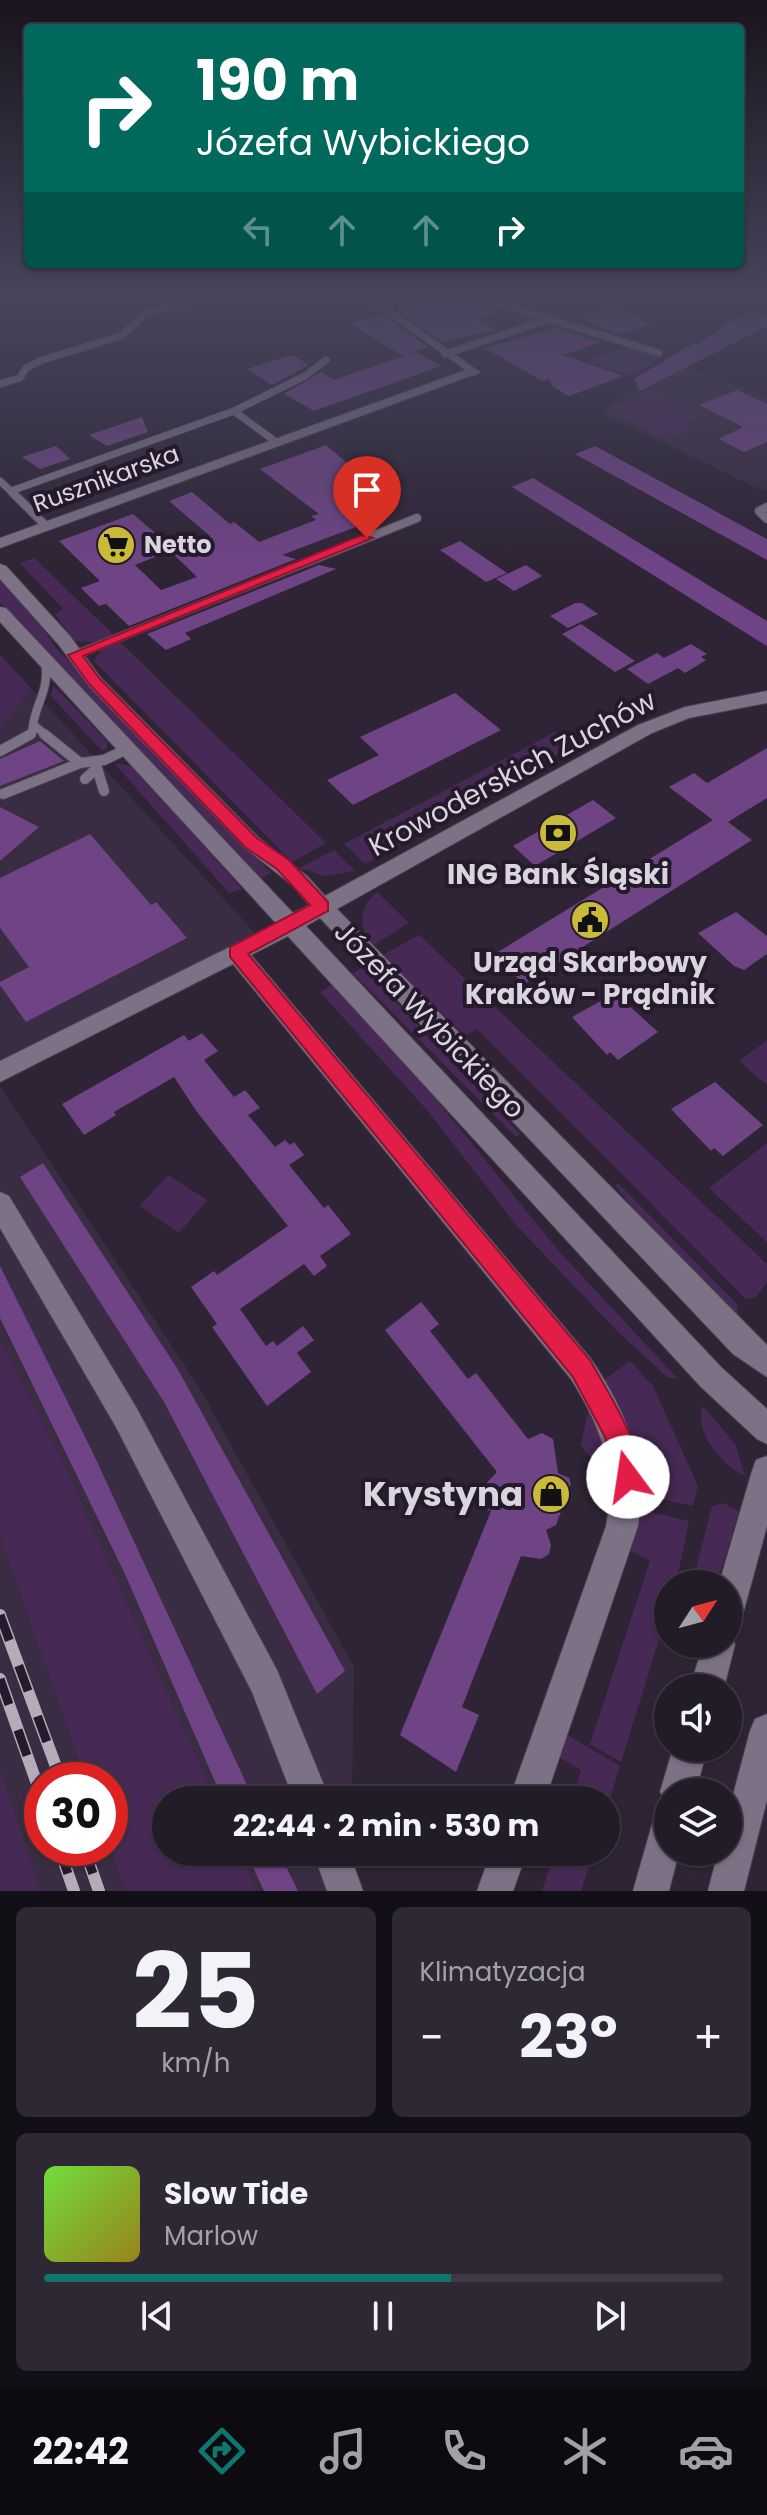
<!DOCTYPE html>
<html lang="pl">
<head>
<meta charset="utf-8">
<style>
  body { margin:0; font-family:Poppins,sans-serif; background:#2e2834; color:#f1f3f6; height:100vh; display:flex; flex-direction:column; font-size:30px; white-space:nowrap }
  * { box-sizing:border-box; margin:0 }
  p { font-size:26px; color:#a2a1a8 }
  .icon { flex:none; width:44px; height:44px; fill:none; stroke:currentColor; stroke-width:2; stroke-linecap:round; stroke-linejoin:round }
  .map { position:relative; height:1891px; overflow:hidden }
  .details { display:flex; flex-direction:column; gap:16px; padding:16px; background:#130f16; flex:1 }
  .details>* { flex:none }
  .guide { position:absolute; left:24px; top:24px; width:720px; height:244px; border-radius:8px; box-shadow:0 2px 6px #0004,0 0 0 2px #3f3945; background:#00695c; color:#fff; overflow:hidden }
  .needle { width:52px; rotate:54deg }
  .tools { position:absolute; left:654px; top:1570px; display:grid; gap:16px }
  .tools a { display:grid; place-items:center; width:88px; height:88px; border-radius:50%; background:#221b28; box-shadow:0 2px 6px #0004,0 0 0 2px #3f3945; font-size:40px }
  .speed { position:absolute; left:24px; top:1762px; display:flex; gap:16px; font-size:40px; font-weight:700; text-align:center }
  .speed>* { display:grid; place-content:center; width:104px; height:104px; border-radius:50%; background:#221b28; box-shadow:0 2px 6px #0004,0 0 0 2px #3f3945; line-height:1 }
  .speed .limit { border:12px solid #d22; background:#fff; color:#111 }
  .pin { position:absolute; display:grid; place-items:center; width:68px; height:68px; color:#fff; margin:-82px -34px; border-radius:50% 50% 50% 0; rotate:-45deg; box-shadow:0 0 8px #0007 }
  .pin .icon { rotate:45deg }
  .me { position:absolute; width:88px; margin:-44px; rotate:346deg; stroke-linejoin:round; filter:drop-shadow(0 0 6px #0008) }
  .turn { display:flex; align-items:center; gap:28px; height:168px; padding:0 40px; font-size:36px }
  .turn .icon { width:104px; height:104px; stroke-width:2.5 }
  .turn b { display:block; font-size:56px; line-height:68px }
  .lanes { display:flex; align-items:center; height:76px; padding:0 40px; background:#0003; justify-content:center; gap:40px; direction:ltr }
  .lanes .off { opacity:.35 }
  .big { font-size:60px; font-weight:700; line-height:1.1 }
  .details .widget { flex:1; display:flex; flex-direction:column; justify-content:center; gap:12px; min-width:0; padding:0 28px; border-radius:12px; background:#2e2834 }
  .details .dial { align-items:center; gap:0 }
  .dial b { font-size:104px; line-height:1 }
  .song { display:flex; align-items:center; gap:24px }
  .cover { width:96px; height:96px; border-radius:12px; background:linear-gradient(135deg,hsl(100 70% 55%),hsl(50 70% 35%)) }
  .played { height:8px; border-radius:4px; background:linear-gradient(90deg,#0f766e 60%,#3f3945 60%) }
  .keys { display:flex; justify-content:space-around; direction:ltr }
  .heat { display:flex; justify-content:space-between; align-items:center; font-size:44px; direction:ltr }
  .details .tiles { flex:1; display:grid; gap:16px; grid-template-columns:1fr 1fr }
  .widget:last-child { grid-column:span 2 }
  .trip { position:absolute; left:152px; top:1786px; width:468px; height:80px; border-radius:40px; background:#221b28; box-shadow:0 2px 6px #0004,0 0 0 2px #3f3945; font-weight:700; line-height:80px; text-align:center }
  .tab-bar { display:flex; height:128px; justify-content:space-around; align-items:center; background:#0e0b10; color:#a2a1a8 }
  .tab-bar .icon { width:56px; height:56px }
  .tab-bar .current { color:#0f766e }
  .tab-bar b { font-size:36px; color:#f1f3f6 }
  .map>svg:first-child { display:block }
  .built { fill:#3a2c42 }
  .green { fill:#462a55 }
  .building { fill:#6e4485; fill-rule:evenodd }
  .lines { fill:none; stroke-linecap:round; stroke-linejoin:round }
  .service-far2-casing { stroke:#49414f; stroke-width:8 }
  .service-far1-casing { stroke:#49414f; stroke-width:10 }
  .service-casing { stroke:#49414f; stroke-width:12 }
  .minor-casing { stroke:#49414f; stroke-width:2 }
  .tertiary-casing { stroke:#49414f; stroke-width:2 }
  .service-far2 { stroke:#7d7185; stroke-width:7 }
  .service-far1 { stroke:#7d7185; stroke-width:8 }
  .service { stroke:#7d7185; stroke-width:10 }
  .minor { fill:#7d7185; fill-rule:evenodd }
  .tertiary { fill:#7d7185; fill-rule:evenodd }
  .rail-casing { stroke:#b4adb9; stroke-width:12 }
  .rail { stroke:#241a2b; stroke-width:9; stroke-dasharray:27; stroke-linecap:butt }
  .route { fill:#e11d48; stroke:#92132f; stroke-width:2 }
  .labels { text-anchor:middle; stroke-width:8; stroke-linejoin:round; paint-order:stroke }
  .far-street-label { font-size:24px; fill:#dad4df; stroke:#241a2b }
  .far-poi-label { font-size:24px; font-weight:bold; fill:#dad4df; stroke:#241a2b; text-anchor:start }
  .street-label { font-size:28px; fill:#dad4df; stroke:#241a2b }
  .poi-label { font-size:28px; font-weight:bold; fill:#dad4df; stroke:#241a2b }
  .near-poi-label { font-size:34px; font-weight:bold; fill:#dad4df; stroke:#241a2b; text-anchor:end }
</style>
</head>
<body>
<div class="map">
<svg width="767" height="1891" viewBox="0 0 767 1891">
  <rect width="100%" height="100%" fill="#2e2435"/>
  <path class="built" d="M683,366L767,397V489L763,491L602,413L660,369Z
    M31,688L266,945L0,1083V731Z
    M0,1086L199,1387L354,1667L352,1800H216L63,1462L0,1339Z
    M0,1537L86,1780H42V1848H110L125,1891H0Z
    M240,1852H352L351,1891H257Z"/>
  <path class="green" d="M629,346L661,357L632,376L586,361Z
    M653,388L705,415L683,424L677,421L691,429L666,440L609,409Z
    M34,558L114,635L96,642L74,641L55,614L63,609L20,563Z
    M0,575L34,614L56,648L271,873L262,878L0,602Z
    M119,641L326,843L292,862L94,661L103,648Z
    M0,655L31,688L0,731Z
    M53,685L108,742L106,749L102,751L51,696Z
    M555,732L564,744L561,752L365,864L344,844Z
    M114,763L132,766L242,889L229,893Z
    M334,850L355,871L325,876L299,868Z
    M377,892L409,923L374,945C356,928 359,908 377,892Z
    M419,935L767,1264V1282L755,1298L746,1299L477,1029L467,1035L458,1029L383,955Z
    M363,967L520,1134L516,1137L353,973Z
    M332,985L427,1088L557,1249L678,1379L667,1377L617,1331L517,1226L427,1110L320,992Z
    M767,1040V1085L739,1061Z
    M767,1143V1242L709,1188Z
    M168,1175L207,1200L179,1233L140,1206Z
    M618,1183L737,1304L738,1318L639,1216L615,1185Z
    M0,1339L63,1462L216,1800H166V1852H240L257,1891H125L110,1848V1780H86L0,1537Z
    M630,1361L653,1386L698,1486L693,1506L643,1495C645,1455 624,1415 604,1380Z
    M589,1406L615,1475H605L581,1446Z
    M703,1406L735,1444L745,1476C723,1465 693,1433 703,1406Z
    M723,1503L739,1511L717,1584H692L712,1506Z
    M641,1510L689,1521L676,1584H668V1610L621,1762L590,1744L650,1561L629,1550Z
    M567,1735L620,1766L606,1810V1800H572L581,1770L559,1757Z
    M0,1769L40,1891H0Z
    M555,1852H593L581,1891H542Z"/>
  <path class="building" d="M397,301H486L492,308L489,309L499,313L476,320L495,330L443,342L397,310L407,307Z
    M613,306L651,324L621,334L576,318Z
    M747,313L767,315V326L640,391L634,379L694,343L698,344L741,315L746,318Z
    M382,314L428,347L403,356L350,324Z
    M557,328L601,342L563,355L624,376L569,396L553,387L549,379L542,381L485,348Z
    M416,352L441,366L314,411L284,394L321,372L334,380Z
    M292,355L309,365L272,385L247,369Z
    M737,390L767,404V442L744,452L719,439L743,427L699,405Z
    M142,417L148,432L107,446L89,435Z
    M326,445L361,475L345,481L390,514L282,555L296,559L129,626L106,604L99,606L81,588L100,581L59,541L133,514L174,549L210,536L169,501L192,492L230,524L234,522L259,542L316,520L311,516L319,514L260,469ZM170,551L197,577L161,590L135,565Z
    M56,446L70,459L40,469L22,457Z
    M595,446L767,539V560L575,454Z
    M533,478L767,621V646L512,487Z
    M460,541L507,573L486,582L440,550Z
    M319,565L336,569L185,633L191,639L166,650L147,634Z
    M526,565L542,576L514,591L496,579Z
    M575,603H582L598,614L568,628L550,616Z
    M581,624L616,648L635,661L615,672L562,634Z
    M691,644L707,654L701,657L706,660L685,673L678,668L648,684L627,669L657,653L664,658Z
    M455,693L501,730L353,805L327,780L379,755L360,737Z
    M40,741L64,761L0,786V759Z
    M767,748V798L728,822L752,840L524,984L493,955L713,820L669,787L694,773L707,783Z
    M593,800L616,818L535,866L513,846Z
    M0,807L39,827L0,861Z
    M90,834L151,905L156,902L187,938L26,1022L0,985V982L29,967L0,928V878Z
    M736,912L767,936V954L744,970L734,966L698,933Z
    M615,993L658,1032L618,1060L610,1052L607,1055L572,1017Z
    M202,1033L218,1051L204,1060L234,1097L245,1090L260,1108L248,1115L275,1147L285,1140L290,1145L294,1142L304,1155L289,1165L324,1208L328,1205L351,1234L320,1256L327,1266L314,1276L304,1264L240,1309L266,1346L273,1341L277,1346L303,1326L314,1340L297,1353L311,1372L267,1406L212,1327L217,1324L191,1287L214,1271L217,1275L288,1226L197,1112L174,1077L114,1112L116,1115L84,1135L62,1104L184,1035L189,1041Z
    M715,1082L763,1125L723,1156L714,1148L711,1151L671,1109Z
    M43,1163L177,1368L345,1671L317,1694L164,1402L20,1177Z
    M0,1266L92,1451L254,1800H223L125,1574L0,1318Z
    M421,1302L439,1324L430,1331L468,1379L476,1373L528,1439L542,1433L553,1439L558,1473L569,1478L571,1484L556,1525L546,1530L551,1545L549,1554L541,1559L521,1556L462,1707L479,1715L456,1772L400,1735L491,1511L483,1508L478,1492L497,1472L385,1330Z
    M246,1852H279L298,1891H264Z"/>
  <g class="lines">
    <defs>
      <path id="service-far2" d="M374,301L474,372
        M492,301L659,353
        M445,354L550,319
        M0,384L20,378L26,368L42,360L121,336L145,314L187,301
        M234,411L276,442
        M0,481L14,494
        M11,491L234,411L305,376L326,360"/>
      <path id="service-far1" d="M12,492L46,526
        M767,507L759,511L767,519
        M75,655L417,518
        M35,726L47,736
        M27,736L32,733C34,702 50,694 45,662"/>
      <path id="service" d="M44,734L80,763
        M0,751L31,734
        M85,779L97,768L104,791
        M3,794L80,763L104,760L127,749"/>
      <path id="minor" d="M469,369L481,372L0,548V538Z
        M292,916L303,924L300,930L251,955L591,1359C626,1411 648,1463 638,1526L545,1800H509L606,1526C617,1469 601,1427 571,1379L233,964L0,1082V1061Z
        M0,1192L9,1196L136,1407L277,1670L330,1800H294L252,1692L116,1427L0,1228Z
        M313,1852H349L363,1891H327Z
        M491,1852H527L513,1891H477Z"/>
      <path id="tertiary" d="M0,564L6,566L70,636L101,678L258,837L307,876L325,896L638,725L685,707L767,691V703L689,718L652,733L337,909L767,1345V1377L733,1354L320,918L306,926L721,1367L767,1409V1444L757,1439L701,1387L0,622V607L6,608L293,913L309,905L293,886L244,847L89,686L58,644L0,579Z
        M767,1456V1526L744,1610L739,1621L728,1626V1584H719L752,1471L756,1460Z
        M728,1631L735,1644L724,1688H690L703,1644H728Z
        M767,1714V1800L744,1891H708L718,1852H728V1814L750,1731L755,1719Z
        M673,1748H707L696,1792H668V1805L660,1792Z
        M668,1809V1852H679L669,1891H633L655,1814Z"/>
    </defs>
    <use href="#service-far2" class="service-far2-casing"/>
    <use href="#service-far1" class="service-far1-casing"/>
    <use href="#service" class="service-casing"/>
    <use href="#minor" class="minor-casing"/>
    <use href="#tertiary" class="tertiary-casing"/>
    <use href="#service-far2" class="service-far2"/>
    <use href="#service-far1" class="service-far1"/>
    <use href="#service" class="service"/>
    <use href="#minor" class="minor"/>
    <use href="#tertiary" class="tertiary"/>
    <defs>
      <path id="rail" d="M0,1615L61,1780
        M0,1679L42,1798
        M59,1848L74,1891
        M84,1848L99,1891"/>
    </defs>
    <use href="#rail" class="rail-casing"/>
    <use href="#rail" class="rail"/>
  </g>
  <linearGradient id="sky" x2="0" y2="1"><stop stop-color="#19141d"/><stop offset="0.53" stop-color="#46455c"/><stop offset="1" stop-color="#46455c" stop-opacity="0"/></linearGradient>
  <rect width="767" height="565" fill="url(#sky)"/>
  <path class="route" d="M362,535L373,538L83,656L100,679L257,838L289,860L328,902V911L248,954L590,1360C605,1388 650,1455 637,1486L628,1489L619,1486L605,1437L573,1377L230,957V947L310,905L277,869L245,847L223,824L90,685L68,655Z"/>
  <defs>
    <symbol id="supermarket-disc" viewBox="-11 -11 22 22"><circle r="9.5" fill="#caba3a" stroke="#241a2b"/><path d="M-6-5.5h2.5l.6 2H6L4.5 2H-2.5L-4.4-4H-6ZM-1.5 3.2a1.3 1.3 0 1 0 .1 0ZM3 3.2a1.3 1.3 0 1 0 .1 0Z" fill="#111"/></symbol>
    <symbol id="bank-disc" viewBox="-11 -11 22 22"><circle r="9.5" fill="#caba3a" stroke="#241a2b"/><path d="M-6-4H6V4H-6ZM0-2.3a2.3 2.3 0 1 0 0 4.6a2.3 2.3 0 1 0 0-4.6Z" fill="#111"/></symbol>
    <symbol id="civic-disc" viewBox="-11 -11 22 22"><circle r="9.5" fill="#caba3a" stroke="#241a2b"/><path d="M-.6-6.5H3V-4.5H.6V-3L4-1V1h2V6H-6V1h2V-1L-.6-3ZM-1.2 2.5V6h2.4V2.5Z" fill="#111"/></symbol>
    <symbol id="shop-disc" viewBox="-11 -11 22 22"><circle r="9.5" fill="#caba3a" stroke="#241a2b"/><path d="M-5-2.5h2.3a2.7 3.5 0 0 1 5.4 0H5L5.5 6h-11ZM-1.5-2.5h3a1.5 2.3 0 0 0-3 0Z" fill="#111"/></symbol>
  </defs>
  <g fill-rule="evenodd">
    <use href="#supermarket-disc" x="94" y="523" width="44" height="44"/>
    <use href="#bank-disc" x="536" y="811" width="44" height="44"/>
    <use href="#civic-disc" x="568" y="898" width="44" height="44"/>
    <use href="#shop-disc" x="529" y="1472" width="44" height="44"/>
  </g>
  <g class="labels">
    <g class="far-street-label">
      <text transform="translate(106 479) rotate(-20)" y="8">Rusznikarska</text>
    </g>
    <g class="far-poi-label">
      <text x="144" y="553">Netto</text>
    </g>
    <g class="street-label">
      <text transform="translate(512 773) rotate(-28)" y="10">Krowoderskich Zuchów</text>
      <text transform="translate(430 1020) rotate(46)" y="10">Józefa Wybickiego</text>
    </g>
    <g class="poi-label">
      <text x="558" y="884">ING Bank Śląski</text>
      <text x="590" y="972">Urząd Skarbowy<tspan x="590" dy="32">Kraków - Prądnik</tspan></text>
    </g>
    <g class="near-poi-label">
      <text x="523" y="1506">Krystyna</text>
    </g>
  </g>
</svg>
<div class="tools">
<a><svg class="needle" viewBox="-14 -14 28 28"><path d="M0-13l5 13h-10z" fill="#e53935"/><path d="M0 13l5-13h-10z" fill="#a2a1a8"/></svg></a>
<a><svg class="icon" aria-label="sound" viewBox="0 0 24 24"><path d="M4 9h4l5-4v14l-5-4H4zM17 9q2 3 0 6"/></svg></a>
<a><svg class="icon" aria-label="layers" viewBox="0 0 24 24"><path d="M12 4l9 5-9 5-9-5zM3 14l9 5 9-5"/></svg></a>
</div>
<div class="speed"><div class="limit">30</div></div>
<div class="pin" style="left:367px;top:538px;background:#d93025"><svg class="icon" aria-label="arrive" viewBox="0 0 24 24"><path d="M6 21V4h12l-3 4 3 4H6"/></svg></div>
<svg class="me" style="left:628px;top:1477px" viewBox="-20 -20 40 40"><circle r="19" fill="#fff"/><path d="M0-13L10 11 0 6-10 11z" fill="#e11d48"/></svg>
<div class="trip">22:44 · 2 min · 530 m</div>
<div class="guide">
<div class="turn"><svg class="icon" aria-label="right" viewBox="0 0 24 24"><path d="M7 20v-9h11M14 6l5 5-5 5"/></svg><div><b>190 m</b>Józefa Wybickiego</div></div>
<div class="lanes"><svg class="icon off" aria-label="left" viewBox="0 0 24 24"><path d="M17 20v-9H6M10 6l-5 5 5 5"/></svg><svg class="icon off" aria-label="ahead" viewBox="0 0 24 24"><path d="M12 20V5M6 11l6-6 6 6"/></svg><svg class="icon off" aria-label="ahead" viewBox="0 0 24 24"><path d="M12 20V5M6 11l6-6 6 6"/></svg><svg class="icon" aria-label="right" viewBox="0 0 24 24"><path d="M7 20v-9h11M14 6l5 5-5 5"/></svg></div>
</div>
</div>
<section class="details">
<div class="tiles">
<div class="widget dial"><b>25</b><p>km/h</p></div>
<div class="widget"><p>Klimatyzacja</p>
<div class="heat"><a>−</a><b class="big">23°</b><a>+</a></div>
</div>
<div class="widget">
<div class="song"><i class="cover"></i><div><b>Slow Tide</b><p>Marlow</p></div></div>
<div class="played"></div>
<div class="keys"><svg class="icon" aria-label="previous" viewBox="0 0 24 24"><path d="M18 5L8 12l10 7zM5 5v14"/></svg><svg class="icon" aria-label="pause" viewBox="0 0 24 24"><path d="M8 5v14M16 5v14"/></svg><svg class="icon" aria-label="next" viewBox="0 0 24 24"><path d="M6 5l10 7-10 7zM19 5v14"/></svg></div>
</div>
</div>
</section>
<nav class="tab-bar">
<b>22:42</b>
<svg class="icon current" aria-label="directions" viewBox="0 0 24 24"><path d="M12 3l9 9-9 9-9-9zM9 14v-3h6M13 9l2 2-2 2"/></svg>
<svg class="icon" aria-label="music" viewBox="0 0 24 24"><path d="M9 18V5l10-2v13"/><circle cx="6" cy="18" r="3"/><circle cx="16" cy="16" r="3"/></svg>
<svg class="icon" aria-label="phone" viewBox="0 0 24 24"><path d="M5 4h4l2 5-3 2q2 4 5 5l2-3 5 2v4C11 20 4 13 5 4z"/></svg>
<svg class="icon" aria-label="climate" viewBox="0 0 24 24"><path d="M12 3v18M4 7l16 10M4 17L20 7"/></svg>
<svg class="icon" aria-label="car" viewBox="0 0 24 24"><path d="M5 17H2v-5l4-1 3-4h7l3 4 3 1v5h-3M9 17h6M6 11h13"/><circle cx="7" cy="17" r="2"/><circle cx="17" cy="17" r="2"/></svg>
</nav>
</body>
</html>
